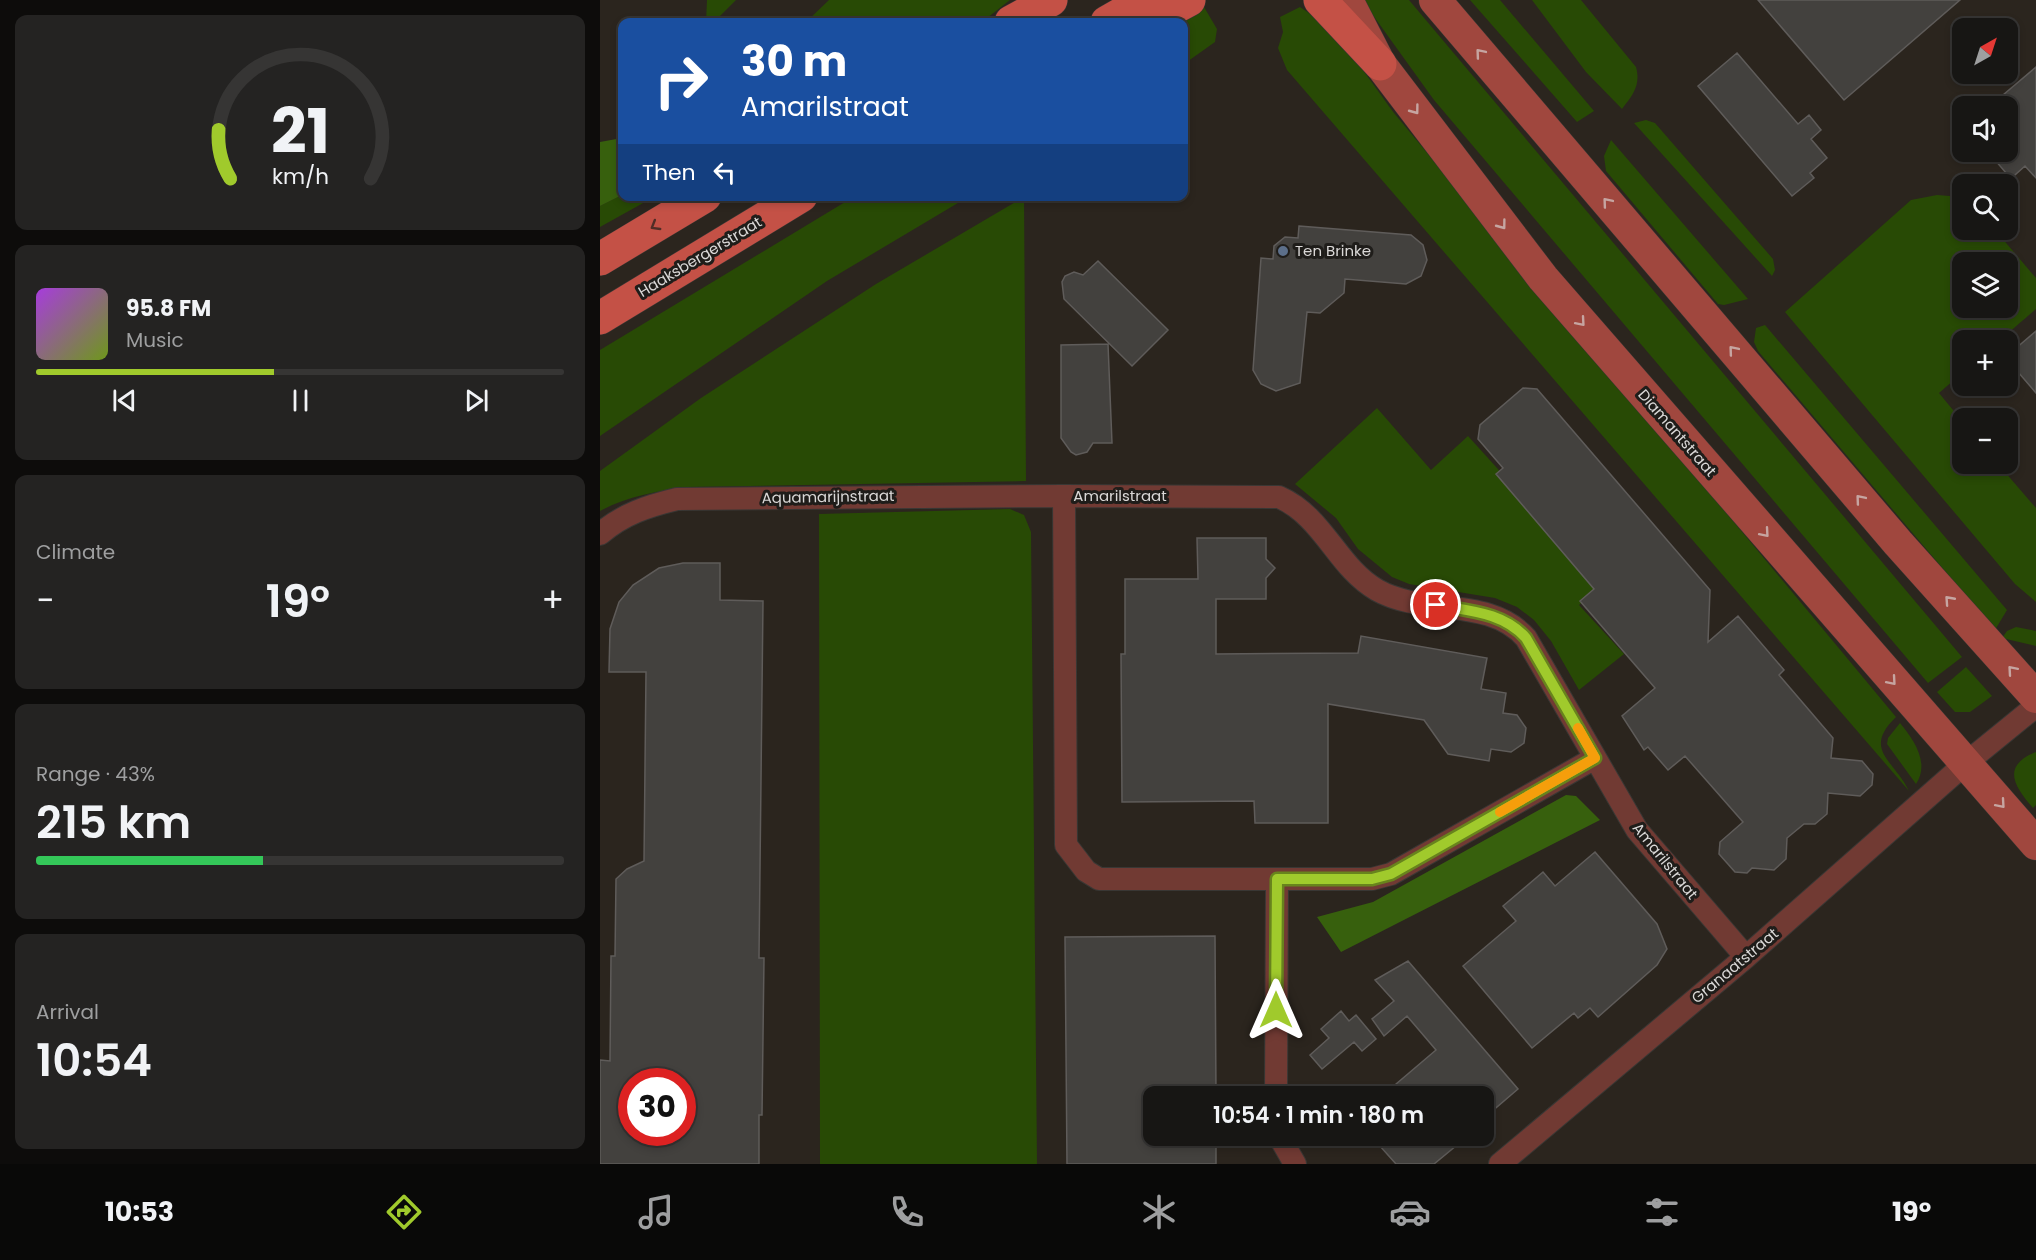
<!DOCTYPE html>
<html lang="en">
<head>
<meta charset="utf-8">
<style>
  body { margin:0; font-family:Poppins,sans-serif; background:#242322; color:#f1f3f6; height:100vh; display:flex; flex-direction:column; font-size:22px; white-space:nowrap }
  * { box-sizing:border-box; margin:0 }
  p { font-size:20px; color:#9e9fa0 }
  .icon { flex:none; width:33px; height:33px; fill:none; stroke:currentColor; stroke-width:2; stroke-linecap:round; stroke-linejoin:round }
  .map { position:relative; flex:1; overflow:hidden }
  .panel { display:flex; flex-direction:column; gap:15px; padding:15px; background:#0d0c0b; width:600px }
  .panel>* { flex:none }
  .top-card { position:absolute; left:18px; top:18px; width:570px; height:183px; border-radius:12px; box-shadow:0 3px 9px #0003,0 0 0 2px #363534; background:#1a4fa0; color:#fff; overflow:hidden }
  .needle { width:39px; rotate:39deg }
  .fabs { position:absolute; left:1352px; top:18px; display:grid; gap:12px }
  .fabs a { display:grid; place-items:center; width:66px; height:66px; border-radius:12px; background:#171614; box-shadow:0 3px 9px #0003,0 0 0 2px #363534; font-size:30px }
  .speed { position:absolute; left:18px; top:1068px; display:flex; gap:12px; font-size:30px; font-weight:700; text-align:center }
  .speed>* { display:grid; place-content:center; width:78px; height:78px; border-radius:50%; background:#171614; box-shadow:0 3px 9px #0003,0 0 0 2px #363534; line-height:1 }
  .speed .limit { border:9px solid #d22; background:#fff; color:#111 }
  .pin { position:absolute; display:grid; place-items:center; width:51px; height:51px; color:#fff; margin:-26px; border:3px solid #fff; border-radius:50%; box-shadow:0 2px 6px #0007 }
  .me { position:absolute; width:66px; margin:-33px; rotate:0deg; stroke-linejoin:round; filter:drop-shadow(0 0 4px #0008) }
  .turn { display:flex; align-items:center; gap:21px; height:126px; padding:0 24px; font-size:27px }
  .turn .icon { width:78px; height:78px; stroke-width:2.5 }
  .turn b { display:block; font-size:42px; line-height:51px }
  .then { display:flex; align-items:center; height:57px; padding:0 24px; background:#0003; gap:12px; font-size:22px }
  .big { font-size:45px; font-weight:600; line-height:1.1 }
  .panel .card { flex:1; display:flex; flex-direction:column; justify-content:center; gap:9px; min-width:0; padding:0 21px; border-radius:12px; background:#242322 }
  .panel .dial { align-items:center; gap:0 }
  .dial svg { height:156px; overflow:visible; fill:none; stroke:#363534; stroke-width:7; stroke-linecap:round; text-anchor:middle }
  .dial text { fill:#f1f3f6; stroke:none }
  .song { display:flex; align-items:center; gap:18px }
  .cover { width:72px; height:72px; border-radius:9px; background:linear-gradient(135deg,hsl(280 70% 55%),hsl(80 70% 35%)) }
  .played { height:6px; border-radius:3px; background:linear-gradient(90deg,#a0ca2c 45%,#363534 45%) }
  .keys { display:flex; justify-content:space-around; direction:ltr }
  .heat { display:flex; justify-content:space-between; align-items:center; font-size:33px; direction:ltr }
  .charge { height:9px; border-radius:4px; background:linear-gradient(90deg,#34c759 43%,#363534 0) }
  .trip { position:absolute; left:543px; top:1086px; width:351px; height:60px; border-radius:12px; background:#171614; box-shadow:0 3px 9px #0003,0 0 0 2px #363534; font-weight:600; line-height:60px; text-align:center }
  .menu { display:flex; height:96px; justify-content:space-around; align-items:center; background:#090908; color:#9e9fa0 }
  .menu .icon { width:42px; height:42px }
  .menu .active { color:#a0ca2c }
  .menu b { font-size:27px; color:#f1f3f6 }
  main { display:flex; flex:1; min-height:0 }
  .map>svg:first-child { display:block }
  .built { fill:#2b251e; fill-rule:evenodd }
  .green { fill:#284a05; fill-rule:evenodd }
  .forest { fill:#37600d }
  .building { fill:#43413e; stroke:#5f5c5a; stroke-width:1.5; fill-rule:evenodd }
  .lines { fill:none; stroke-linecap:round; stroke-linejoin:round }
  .street-casing { stroke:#393734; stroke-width:24 }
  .secondary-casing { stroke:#393734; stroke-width:33 }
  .primary-casing { stroke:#393734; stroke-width:34 }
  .street { stroke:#713a33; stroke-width:22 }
  .secondary { stroke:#a0473e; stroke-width:32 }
  .primary { stroke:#c45146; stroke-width:33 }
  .oneway { stroke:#c6a5a1 }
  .oneway2 { stroke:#512d27 }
  .route-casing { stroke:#68831d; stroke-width:15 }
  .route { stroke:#a0ca2c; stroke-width:10 }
  .slow { stroke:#f59e0b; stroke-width:10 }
  .service-dot { fill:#5c6f8a; stroke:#1f1d1a; stroke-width:2 }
  .labels { text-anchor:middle; stroke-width:6; stroke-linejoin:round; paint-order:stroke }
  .poi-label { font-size:15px; fill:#dad8d7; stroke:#1f1d1a; text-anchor:start }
  .street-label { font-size:15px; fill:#dad8d7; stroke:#1f1d1a }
</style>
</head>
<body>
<main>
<section class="panel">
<div class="card dial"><svg viewBox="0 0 100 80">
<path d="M14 69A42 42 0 1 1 86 69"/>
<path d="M14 69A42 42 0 0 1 8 44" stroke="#a0ca2c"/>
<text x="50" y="56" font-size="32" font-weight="700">21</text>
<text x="50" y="72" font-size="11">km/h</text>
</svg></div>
<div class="card">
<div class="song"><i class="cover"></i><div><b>95.8 FM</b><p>Music</p></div></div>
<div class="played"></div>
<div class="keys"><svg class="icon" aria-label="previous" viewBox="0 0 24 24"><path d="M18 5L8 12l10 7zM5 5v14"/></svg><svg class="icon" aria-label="pause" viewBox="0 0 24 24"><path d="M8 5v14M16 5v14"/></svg><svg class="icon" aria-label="next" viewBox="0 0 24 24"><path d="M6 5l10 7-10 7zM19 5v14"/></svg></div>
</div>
<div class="card"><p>Climate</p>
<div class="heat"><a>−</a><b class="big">19°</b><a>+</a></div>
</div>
<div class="card"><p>Range · 43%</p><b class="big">215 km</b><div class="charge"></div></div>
<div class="card"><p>Arrival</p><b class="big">10:54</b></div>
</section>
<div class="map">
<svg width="1436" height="1164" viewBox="0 0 1436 1164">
  <rect width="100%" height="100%" fill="#1f1d1a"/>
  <path class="built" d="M0,0H1436V1164H0ZM22,22H584V196H22ZM1362,28H1407V74H1362ZM1362,106H1407V152H1362ZM1362,184H1407V230H1362ZM1362,262H1407V308H1362ZM1362,340H1407V386H1362ZM1362,418H1407V464H1362ZM32,1082H82V1132H32ZM554,1096H884V1136H554Z"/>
  <path class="green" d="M107,0H136L114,22H106Z
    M229,0H410L382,22H206Z
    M762,0H809L1362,657L1328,683L834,100Z
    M870,0H900L994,111L977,122Z
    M932,0H981L1036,67C1041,85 1033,95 1022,109L986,72Z
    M604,7L617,29L615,42L584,64V22H573Z
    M700,7C740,33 766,75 794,113L1296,717C1262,750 1294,760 1309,791L687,70L678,48L683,32L680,17Z
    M1046,120L1055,123L1173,259L1175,270L1172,276L1034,123Z
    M1011,140L1148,299L1124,305L1118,304L1006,171L1004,156Z
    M22,195L54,197L0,227V206Z
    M1337,195L1362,197V230H1395L1436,278V309L1400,340H1362V373L1339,393L1362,421V464H1398L1436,508V602L1415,584L1185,312L1311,200ZM1362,262H1407V308H1362Z
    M255,196L368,197L227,281L0,436V350Z
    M424,197L426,481L89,487C57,491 28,496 0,511V471L101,398L276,284Z
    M1165,325L1407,610L1395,630L1158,351L1154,342L1156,328Z
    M777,408L831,470L868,436L1002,584L979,605L1024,654L979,690L951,641L934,620L917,607L895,598L809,584L792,577L758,549L736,518L695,484Z
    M410,509L424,515L431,532L437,1164H220L219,514Z
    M1416,627L1436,631V646L1402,638L1407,631Z
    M1366,667L1392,696L1370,712H1355L1337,692Z
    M1300,723C1314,740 1330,763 1316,784L1287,744L1288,738Z
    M1436,752V805L1433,808C1414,786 1401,766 1436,752Z"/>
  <path class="forest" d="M22,138V195L0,206V142Z
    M966,795L976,796L1000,820L741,952L717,917L773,902Z"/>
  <path class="building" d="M1158,0H1360L1244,100Z
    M1137,53L1198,124L1209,115L1221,130L1211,139L1227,158L1210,173L1214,178L1192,196L1098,86Z
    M1436,67V178L1425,166L1407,182V174L1388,152H1407V106H1390Z
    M699,226L811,235L823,245L827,260L821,276L806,284L745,279L744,293L720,313L707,312L700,383L676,391L661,384L653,370L661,258L673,259L674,246L685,237L698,238Z
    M498,261L568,330L532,366L464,299L462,282L465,276L474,272L483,275Z
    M1436,331V393L1412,365L1415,362L1408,355Z
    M508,344L512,443H493L487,452L476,455L471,452L461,438V345Z
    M923,388L937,389L1110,590L1108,642L1138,616L1184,670L1179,675L1233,738L1231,758L1262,761L1273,774L1272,785L1260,796L1228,793L1227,814L1215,824H1204L1187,838L1186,859L1174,870L1152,868L1147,873L1135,872L1119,854L1120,842L1143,822L1085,756L1068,770L1048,747L1044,750L1022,716L1055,688L980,601L994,589L896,474L903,468L878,439L880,425Z
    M597,538H666V559L675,568L666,578V599H616V654L758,653L761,636L887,658L881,689L906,693L903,713L917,715L926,728L924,743L911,752L891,749L889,761L848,754L824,720L728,704V823H655L654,801L522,802L521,654H525V579H598Z
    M83,563H120V600L163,601L159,958H164L162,1115H159V1164H0V1060L10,1061L11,956H15L16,879L27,869L44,861L46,672H9L10,629L19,602L33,585L59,568ZM32,1082H82V1138H32Z
    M995,852L1057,924L1067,949L1057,965L998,1017L990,1008L978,1018L974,1013L932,1048L863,966L916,921L903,906L943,872L955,886Z
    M615,936L616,1096H554V1136H616V1164H467L465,937Z
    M808,961L918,1089L884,1118V1096H782L836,1050L807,1016L784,1036L772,1019L794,1001L775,980Z
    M741,1011L749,1021L756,1015L776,1039L762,1051L754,1042L722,1069L710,1055L729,1038L721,1029Z
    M771,1136H868L834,1164H796Z"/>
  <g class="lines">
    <defs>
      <path id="street" d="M0,534C23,514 48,506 77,499L464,496
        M995,758L791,874L772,879H499L486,871L466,845L464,496L679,497C724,517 737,567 777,590C823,616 889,596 926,638L1037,830L1146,957
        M676,1096L677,879
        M679,1136L695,1164
        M900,1164L1146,957L1366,763L1436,706"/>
      <path id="secondary" d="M747,0L780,64L943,278L1436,844
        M835,0L1298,543L1436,697"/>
      <path id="primary" d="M720,0L780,64
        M411,22L451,0
        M507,22L546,0
        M548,22L589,0
        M0,259L105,196
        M0,318L201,196"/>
    </defs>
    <use href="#street" class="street-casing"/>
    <use href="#secondary" class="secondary-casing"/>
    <use href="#primary" class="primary-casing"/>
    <use href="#street" class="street"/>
    <use href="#secondary" class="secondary"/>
    <use href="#primary" class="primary"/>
  </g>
  <defs><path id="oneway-chevron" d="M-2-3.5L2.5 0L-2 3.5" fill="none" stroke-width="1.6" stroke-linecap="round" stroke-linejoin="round" transform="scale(1.5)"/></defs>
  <g class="oneway">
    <use href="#oneway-chevron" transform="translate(880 53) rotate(-130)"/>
    <use href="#oneway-chevron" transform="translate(815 110) rotate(53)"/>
    <use href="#oneway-chevron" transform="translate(1007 202) rotate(-130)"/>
    <use href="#oneway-chevron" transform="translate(902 225) rotate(53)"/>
    <use href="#oneway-chevron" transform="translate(981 322) rotate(49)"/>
    <use href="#oneway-chevron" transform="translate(1133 350) rotate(-130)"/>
    <use href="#oneway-chevron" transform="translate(1260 499) rotate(-130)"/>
    <use href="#oneway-chevron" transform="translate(1165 533) rotate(49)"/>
    <use href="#oneway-chevron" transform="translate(1349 600) rotate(-132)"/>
    <use href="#oneway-chevron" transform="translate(1412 670) rotate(-131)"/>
    <use href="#oneway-chevron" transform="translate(1292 681) rotate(49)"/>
    <use href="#oneway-chevron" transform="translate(1401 804) rotate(49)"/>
  </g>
  <use class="oneway2" href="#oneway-chevron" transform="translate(55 226) rotate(149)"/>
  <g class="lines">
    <defs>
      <path id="route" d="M676,1010L677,879H772L791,874L995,758L926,638C903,612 869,611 836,605"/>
    </defs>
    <use href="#route" class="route-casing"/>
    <use href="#route" class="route"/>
    <path class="slow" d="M900,812L995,758L978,728"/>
  </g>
  <circle class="service-dot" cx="683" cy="251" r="6"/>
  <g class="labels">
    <g class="poi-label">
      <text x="695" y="256">Ten Brinke</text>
    </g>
    <g class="street-label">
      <text transform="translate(100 257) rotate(-31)" y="5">Haaksbergerstraat</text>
      <text transform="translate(1077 433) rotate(49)" y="5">Diamantstraat</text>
      <text x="520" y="501">Amarilstraat</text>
      <text transform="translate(228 497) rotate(-1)" y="5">Aquamarijnstraat</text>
      <text transform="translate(1065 861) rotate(51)" y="5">Amarilstraat</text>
      <text transform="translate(1135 966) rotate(-40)" y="5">Granaatstraat</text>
    </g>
  </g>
</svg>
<div class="fabs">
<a><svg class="needle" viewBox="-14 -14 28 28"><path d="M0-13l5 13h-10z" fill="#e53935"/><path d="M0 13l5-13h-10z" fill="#9e9fa0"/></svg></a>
<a><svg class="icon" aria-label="sound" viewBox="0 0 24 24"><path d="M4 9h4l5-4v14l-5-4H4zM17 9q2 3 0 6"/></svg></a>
<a><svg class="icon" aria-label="search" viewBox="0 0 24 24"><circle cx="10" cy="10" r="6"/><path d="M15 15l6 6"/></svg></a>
<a><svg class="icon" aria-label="layers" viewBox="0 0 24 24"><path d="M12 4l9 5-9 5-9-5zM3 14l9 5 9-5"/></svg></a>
<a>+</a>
<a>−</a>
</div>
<div class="speed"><div class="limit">30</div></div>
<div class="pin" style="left:836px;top:605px;background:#d93025"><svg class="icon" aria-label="arrive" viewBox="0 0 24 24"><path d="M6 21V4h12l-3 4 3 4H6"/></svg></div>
<svg class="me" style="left:676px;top:1010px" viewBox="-20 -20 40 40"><path d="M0-17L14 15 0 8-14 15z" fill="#a0ca2c" stroke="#fff" stroke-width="4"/></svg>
<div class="trip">10:54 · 1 min · 180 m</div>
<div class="top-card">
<div class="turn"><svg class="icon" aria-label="right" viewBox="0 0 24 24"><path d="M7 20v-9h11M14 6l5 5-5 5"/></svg><div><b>30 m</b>Amarilstraat</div></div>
<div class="then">Then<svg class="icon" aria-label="left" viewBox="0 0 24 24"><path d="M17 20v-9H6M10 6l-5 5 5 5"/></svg></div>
</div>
</div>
</main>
<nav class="menu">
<b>10:53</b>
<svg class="icon active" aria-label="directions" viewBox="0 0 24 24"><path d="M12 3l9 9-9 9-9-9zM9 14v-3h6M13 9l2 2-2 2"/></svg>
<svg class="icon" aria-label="music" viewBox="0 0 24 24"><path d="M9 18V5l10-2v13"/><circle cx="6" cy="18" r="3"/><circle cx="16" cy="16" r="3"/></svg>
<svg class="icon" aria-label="phone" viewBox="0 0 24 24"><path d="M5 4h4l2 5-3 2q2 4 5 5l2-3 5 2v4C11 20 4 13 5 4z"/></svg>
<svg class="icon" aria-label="climate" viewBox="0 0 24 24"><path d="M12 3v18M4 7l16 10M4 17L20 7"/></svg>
<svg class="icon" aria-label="car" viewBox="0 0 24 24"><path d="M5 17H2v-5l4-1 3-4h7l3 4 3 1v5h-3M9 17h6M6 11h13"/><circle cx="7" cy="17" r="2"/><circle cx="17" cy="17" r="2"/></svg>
<svg class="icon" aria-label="filters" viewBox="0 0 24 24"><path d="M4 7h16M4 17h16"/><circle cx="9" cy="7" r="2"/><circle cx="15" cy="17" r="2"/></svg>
<b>19°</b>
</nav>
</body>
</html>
